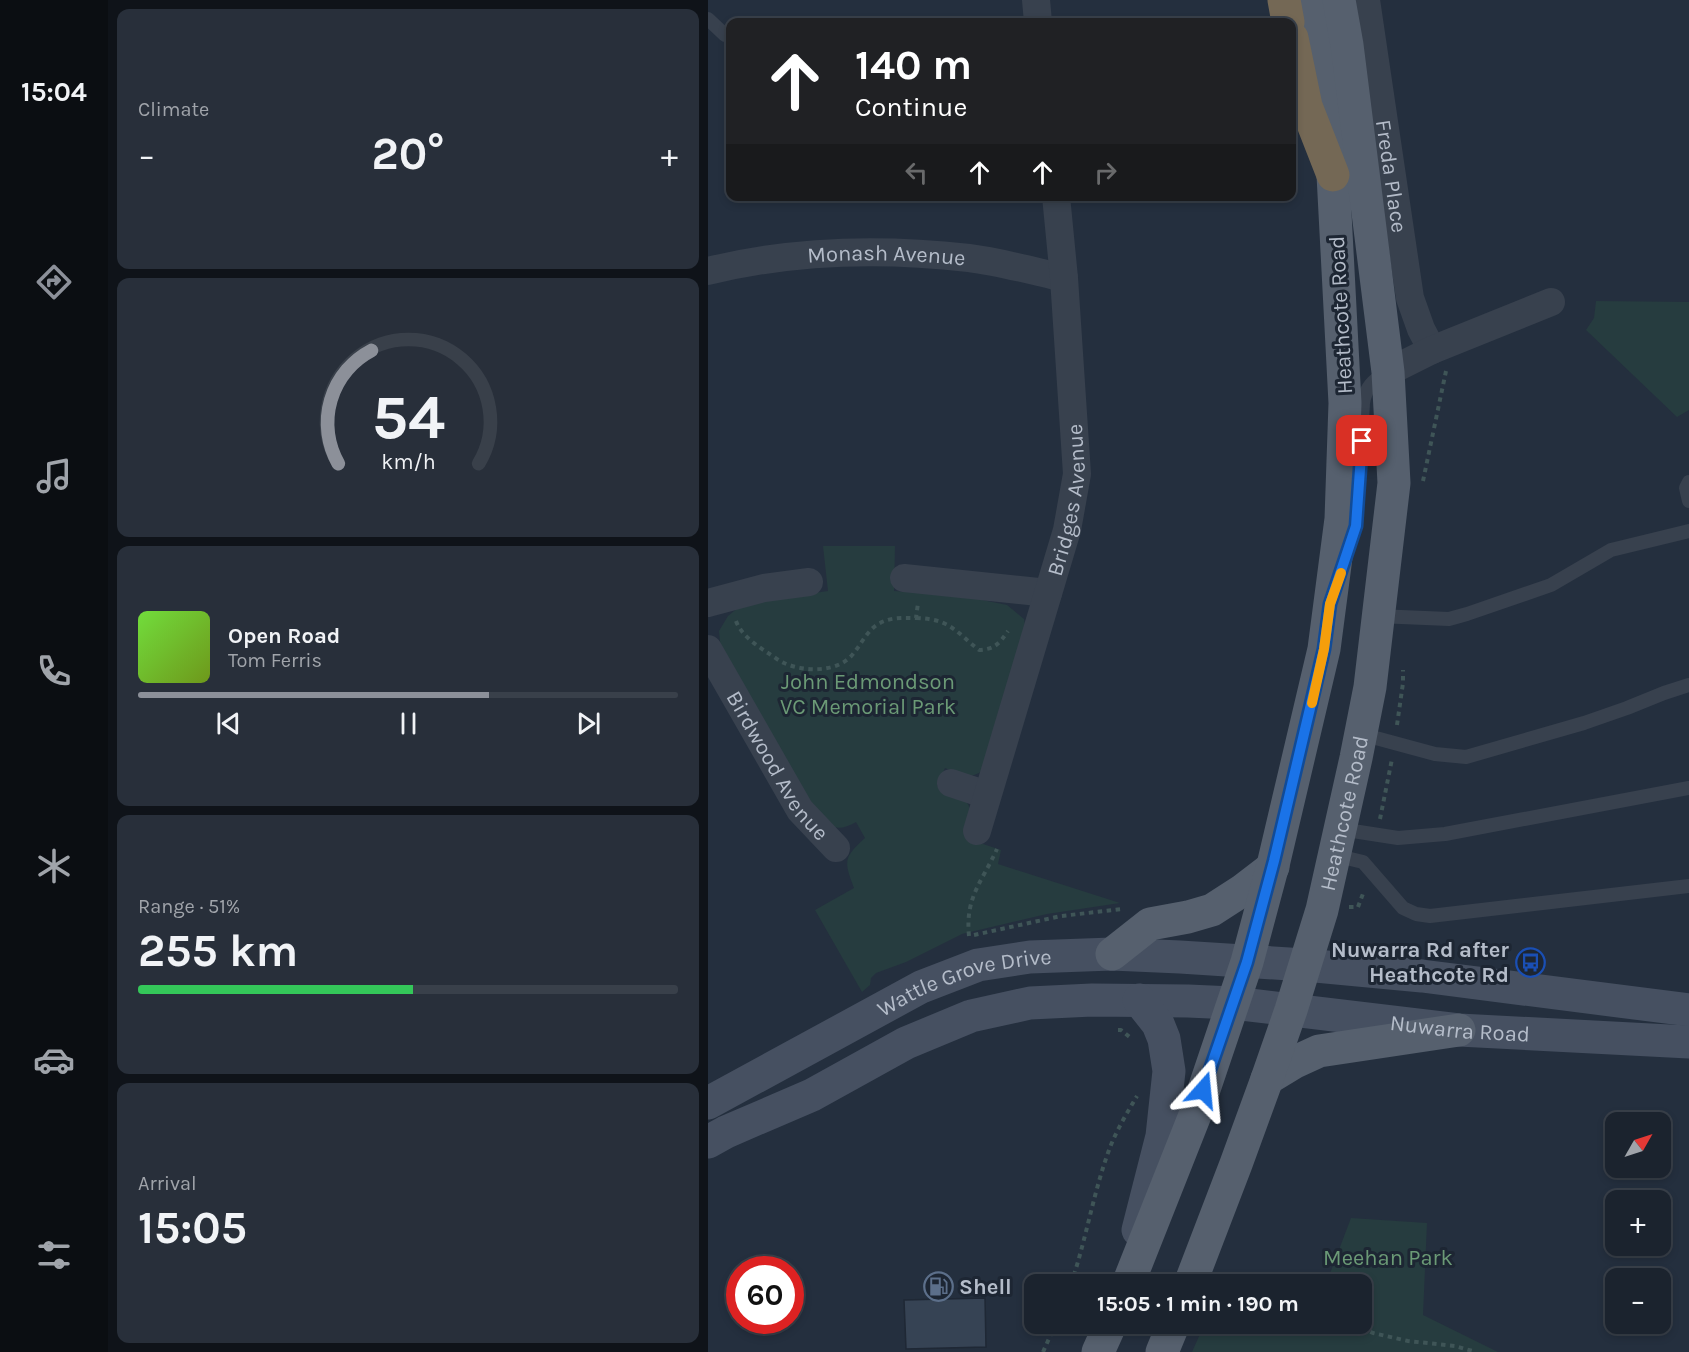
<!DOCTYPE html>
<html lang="en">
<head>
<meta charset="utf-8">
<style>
  body { margin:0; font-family:Karla,sans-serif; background:#282f3a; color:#f1f3f6; height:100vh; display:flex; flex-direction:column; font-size:22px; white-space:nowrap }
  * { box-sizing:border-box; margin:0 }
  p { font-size:20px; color:#a0a4aa }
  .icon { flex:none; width:33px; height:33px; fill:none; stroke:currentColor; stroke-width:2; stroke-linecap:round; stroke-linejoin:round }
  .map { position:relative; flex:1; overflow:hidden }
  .panel { display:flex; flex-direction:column; gap:9px; padding:9px; background:#0f1319; width:600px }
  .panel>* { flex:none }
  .hud { position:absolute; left:18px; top:18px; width:570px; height:183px; border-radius:12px; box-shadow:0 3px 9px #0003,0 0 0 2px #39404a; background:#202124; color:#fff; overflow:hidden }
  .needle { width:39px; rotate:51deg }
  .controls { position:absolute; left:897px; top:1112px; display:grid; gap:12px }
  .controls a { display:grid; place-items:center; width:66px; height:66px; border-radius:12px; background:#1b232e; box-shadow:0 3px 9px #0003,0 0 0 2px #39404a; font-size:30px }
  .speed { position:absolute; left:18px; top:1256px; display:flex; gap:12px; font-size:30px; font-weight:700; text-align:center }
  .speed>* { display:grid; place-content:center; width:78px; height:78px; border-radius:50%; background:#1b232e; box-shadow:0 3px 9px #0003,0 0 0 2px #39404a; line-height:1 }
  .speed .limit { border:9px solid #d22; background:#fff; color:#111 }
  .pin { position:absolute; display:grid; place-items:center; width:51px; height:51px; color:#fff; margin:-26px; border-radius:12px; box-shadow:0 3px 9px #0006 }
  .me { position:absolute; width:66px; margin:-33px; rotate:18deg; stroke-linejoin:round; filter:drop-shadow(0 0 4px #0008) }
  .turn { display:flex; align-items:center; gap:21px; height:126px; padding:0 30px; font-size:27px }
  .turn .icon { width:78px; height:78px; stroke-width:2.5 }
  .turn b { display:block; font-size:42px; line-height:51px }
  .lanes { display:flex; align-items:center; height:57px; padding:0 30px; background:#0003; justify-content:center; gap:30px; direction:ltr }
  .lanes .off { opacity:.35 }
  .big { font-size:45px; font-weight:700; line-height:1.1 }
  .panel .widget { flex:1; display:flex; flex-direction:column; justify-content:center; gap:9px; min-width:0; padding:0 21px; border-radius:12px; background:#282f3a }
  .panel .dial { align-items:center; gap:0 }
  .dial svg { height:156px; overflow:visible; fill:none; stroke:#39404a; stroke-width:7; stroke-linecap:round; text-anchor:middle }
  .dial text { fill:#f1f3f6; stroke:none }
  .song { display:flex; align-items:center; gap:18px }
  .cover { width:72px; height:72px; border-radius:9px; background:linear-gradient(135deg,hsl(100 70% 55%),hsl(80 70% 35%)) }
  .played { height:6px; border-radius:3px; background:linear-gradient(90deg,#8c9099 65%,#39404a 65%) }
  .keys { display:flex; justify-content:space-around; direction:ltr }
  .heat { display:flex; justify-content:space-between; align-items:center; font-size:33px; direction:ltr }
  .charge { height:9px; border-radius:4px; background:linear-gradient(90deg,#34c759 51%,#39404a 0) }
  .trip { position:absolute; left:316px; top:1274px; width:348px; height:60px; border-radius:12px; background:#1b232e; box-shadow:0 3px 9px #0003,0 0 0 2px #39404a; font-weight:700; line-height:60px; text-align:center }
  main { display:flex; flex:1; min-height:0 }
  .menu { display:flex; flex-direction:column; width:108px; justify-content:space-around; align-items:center; background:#0b0e12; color:#a0a4aa }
  .menu .icon { width:42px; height:42px }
  .menu .selected { color:#8c9099 }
  .menu b { font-size:27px; color:#f1f3f6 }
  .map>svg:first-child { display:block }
  .green { fill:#263c3f }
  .building { fill:#364354; stroke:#1f2835; stroke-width:1.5 }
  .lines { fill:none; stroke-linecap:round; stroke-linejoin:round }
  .path { stroke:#3f5557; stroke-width:4; stroke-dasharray:4.5 4.5; stroke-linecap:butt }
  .lane { stroke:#38414e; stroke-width:14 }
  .street { stroke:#38414e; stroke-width:28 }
  .secondary { stroke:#465061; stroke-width:33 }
  .primary { stroke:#56606e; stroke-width:33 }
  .highway { stroke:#746855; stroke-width:33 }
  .route-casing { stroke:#114b97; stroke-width:15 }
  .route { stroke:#1a73e8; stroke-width:10 }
  .slow { stroke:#f59e0b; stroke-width:10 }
  .labels { text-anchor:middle; stroke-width:6; stroke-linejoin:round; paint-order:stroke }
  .street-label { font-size:22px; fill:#b4bcc9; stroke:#1d2633 }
  .park-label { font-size:22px; fill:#6b9a76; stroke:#1d2633 }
  .poi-label { font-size:22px; font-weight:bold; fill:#b4bcc9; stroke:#1d2633; text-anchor:end }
</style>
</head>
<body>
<main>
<nav class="menu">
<b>15:04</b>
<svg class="icon selected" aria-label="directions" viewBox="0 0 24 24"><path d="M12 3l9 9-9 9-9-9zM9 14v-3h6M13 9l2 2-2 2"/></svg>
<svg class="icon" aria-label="music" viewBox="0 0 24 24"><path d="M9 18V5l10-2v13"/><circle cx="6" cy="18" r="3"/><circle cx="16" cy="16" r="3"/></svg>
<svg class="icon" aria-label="phone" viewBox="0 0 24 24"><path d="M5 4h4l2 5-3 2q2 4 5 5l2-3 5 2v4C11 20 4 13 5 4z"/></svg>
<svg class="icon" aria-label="climate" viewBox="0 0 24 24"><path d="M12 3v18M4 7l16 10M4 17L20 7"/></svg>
<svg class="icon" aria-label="car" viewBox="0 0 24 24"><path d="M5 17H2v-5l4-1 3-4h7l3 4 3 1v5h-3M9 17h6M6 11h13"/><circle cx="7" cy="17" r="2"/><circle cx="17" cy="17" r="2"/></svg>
<svg class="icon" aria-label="filters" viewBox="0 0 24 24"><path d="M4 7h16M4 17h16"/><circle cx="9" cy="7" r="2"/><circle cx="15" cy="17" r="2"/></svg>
</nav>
<section class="panel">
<div class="widget"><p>Climate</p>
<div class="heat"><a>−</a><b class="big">20°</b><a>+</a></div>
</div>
<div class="widget dial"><svg viewBox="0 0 100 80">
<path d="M14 69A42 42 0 1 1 86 69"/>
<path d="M14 69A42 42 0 0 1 31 11" stroke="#8c9099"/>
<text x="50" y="56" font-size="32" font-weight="700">54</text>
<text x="50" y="72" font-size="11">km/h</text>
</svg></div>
<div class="widget">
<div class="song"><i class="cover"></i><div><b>Open Road</b><p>Tom Ferris</p></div></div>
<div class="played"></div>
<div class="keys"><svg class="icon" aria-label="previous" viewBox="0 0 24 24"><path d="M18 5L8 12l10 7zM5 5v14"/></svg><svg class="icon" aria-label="pause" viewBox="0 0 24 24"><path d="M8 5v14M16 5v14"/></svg><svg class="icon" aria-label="next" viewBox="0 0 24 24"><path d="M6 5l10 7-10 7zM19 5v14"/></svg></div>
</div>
<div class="widget"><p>Range · 51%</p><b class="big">255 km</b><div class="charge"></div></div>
<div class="widget"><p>Arrival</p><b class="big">15:05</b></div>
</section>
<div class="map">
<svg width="981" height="1352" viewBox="0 0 981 1352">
  <rect width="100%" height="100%" fill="#242f3e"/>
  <path class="green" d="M888,301L981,302V410L969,417L878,330L886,318Z
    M115,546H187L186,591L249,595L299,605L316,619L319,637L280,766C264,781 255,776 237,768L229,786C266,804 264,798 260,839L293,850L290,864L412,903L339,914L254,934L198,962L168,973L163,978L162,985L154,992L107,910L146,888C136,861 135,858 157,838L148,822C133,831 124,829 110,819L13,651L11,631L20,616L31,607L59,600L120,591Z
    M643,1218L719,1223L715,1315L790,1352H484L497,1323H654V1284H618Z"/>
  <path class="building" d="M277,1298L278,1347L198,1349L196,1300Z"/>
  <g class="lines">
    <path class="path" d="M715,481L738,371
      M208,618C242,619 247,631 271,650C287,649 291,644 300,631
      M28,621C33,635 48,645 60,653C65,656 71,661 76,663C96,672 130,673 145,654C154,643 160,629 172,623C183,617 196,618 208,618L210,603
      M689,725L695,683V670
      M672,819L684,759
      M641,907H650L656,891
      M266,935L353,916L415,909
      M261,936C257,897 274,882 289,849
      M410,1030H413L424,1039
      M363,1284C378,1240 385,1194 401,1150C408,1131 419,1113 429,1096
      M637,1323L647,1325L665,1333L700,1341L747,1346L768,1352
      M335,1352L348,1323"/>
    <path class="lane" d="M0,19L17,35
      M981,482L978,488L981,501
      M649,504L655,403C658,386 665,381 679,372
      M669,616L741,619L759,614L843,585L903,550L981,531
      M653,734L727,754L758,757L876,723L919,708L956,693L981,685
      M632,829L690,838L737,834L981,788
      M626,855L655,862L695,908L708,914L722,916L981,886"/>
    <g class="street">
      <path d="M328,0L330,22"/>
      <path id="s1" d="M658,0L702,298L713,329L724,350"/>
      <path id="s2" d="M0,271C85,250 174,248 261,258C293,262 325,271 356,278"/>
      <path d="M680,372L724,350L843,302"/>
      <path d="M196,578L340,593"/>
      <path d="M0,603L56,588L101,582"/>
      <path id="s3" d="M0,649L92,810L128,848"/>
      <path d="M243,783L279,795"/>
      <path id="s4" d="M269,831L359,530L369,474L356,278L348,196"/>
    </g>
    <g class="secondary">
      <path id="s5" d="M0,1103L213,987L270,965L322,957L404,954L472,957L597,965L714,976L981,1010"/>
      <path id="s6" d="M0,1142L18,1132L104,1095L198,1043L263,1016L322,1003L384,1000L480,1001L525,1003L751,1030L981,1042"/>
      <path d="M430,1230L454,1136L461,1071L456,1039L450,1024L431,1000"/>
    </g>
    <g class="primary">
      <path d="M404,954L442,924L480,917L504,910L535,890L565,867"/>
      <path d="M559,1079L587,1062L611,1051L751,1030"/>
      <path d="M420,1284L489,1110L539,962L566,861L616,649L633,519L637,403L625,175L612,54L603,0"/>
      <path id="s7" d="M482,1284L528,1164L559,1079L583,1010L614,910L648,758L662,687L686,483L680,372L639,45L631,0"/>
      <path d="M390,1352L403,1323"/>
      <path d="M454,1352L466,1323"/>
    </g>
    <path class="highway" d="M576,0L580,22
      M584,38L598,106L625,175"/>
  </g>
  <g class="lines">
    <defs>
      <path id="route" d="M495,1090L539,962L566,861L616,649L622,604L648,526L654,441"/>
    </defs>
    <use href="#route" class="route-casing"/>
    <use href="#route" class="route"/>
    <path class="slow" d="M604,703L616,649L622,604L633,573"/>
  </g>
  <defs>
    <symbol id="bus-ring" viewBox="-11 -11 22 22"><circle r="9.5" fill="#1d2633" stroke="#1a4fb4" stroke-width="1.5"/><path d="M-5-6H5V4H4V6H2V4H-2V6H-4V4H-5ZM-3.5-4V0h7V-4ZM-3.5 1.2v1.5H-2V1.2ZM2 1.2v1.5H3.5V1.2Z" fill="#1a4fb4"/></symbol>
    <symbol id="fuel-ring" viewBox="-11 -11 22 22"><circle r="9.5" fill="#1d2633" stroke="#5c6f8a" stroke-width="1.5"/><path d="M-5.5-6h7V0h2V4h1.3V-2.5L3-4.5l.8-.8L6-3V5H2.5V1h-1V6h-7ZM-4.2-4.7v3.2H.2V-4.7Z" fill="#5c6f8a"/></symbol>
  </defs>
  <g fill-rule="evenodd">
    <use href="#bus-ring" x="806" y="946" width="33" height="33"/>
    <use href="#fuel-ring" x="214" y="1270" width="33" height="33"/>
  </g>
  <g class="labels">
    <g class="street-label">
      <text dy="8" stroke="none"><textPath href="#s1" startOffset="178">Freda Place</textPath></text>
      <text dy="8" stroke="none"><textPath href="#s2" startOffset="180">Monash Avenue</textPath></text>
      <text transform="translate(632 315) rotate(-93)" y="8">Heathcote Road</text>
      <text dy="8" stroke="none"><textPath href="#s4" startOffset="344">Bridges Avenue</textPath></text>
      <text dy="8" stroke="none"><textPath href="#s3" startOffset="136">Birdwood Avenue</textPath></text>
      <text dy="8" stroke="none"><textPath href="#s7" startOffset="496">Heathcote Road</textPath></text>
      <text dy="8" stroke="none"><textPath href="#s5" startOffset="286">Wattle Grove Drive</textPath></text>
      <text dy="8" stroke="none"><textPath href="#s6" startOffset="784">Nuwarra Road</textPath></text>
    </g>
    <g class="park-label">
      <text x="160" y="689">John Edmondson<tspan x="160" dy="25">VC Memorial Park</tspan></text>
      <text x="680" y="1265">Meehan Park</text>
    </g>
    <g class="poi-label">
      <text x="801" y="957">Nuwarra Rd after<tspan x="801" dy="25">Heathcote Rd</tspan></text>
      <text x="251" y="1294" text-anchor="start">Shell</text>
    </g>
  </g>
</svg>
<div class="controls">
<a><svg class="needle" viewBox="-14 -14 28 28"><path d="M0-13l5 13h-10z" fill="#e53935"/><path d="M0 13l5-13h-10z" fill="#a0a4aa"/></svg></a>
<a>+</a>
<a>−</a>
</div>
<div class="speed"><div class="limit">60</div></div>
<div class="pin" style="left:654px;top:441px;background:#d93025"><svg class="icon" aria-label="arrive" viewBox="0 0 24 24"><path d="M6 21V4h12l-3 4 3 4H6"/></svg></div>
<svg class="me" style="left:495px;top:1090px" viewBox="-20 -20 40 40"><path d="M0-17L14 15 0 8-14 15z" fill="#1a73e8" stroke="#fff" stroke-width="4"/></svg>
<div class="trip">15:05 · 1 min · 190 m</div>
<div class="hud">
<div class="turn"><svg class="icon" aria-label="ahead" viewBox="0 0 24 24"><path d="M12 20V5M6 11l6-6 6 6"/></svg><div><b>140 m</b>Continue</div></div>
<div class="lanes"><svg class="icon off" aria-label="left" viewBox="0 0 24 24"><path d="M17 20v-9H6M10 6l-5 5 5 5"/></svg><svg class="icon" aria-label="ahead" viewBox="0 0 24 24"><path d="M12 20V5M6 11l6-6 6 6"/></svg><svg class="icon" aria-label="ahead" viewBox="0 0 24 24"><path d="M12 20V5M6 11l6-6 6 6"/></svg><svg class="icon off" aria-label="right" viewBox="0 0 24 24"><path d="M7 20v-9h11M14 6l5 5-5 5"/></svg></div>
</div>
</div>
</main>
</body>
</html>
